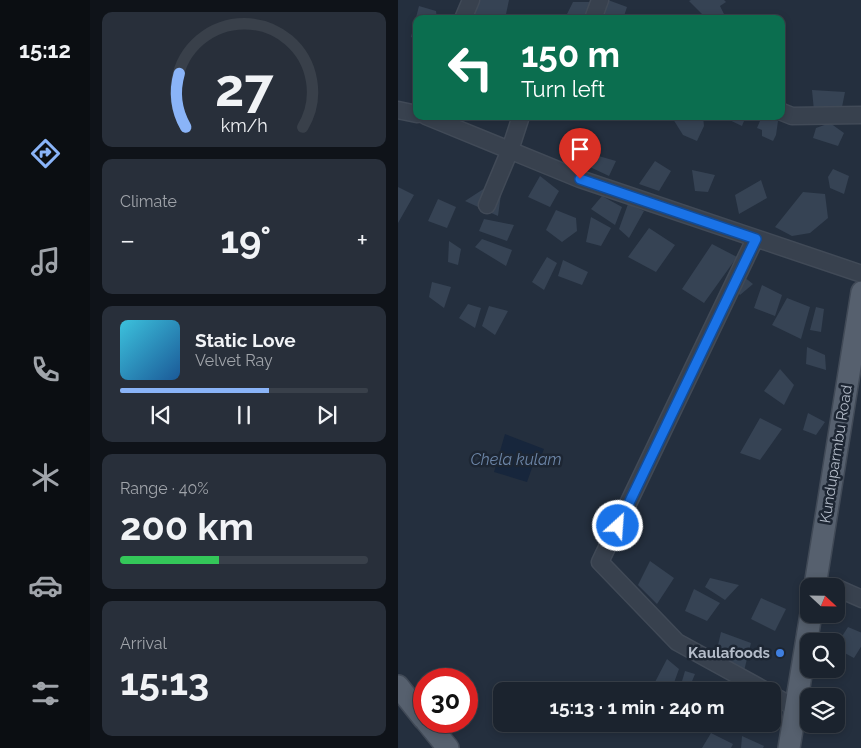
<!DOCTYPE html>
<html lang="en">
<head>
<meta charset="utf-8">
<style>
  body { margin:0; font-family:Raleway,sans-serif; background:#282f3a; color:#f1f3f6; height:100vh; display:flex; flex-direction:column; font-size:19px; white-space:nowrap }
  * { box-sizing:border-box; margin:0 }
  p { font-size:16px; color:#a0a4aa }
  .icon { flex:none; width:28px; height:28px; fill:none; stroke:currentColor; stroke-width:2; stroke-linecap:round; stroke-linejoin:round }
  .map { position:relative; flex:1; overflow:hidden }
  .side { display:flex; flex-direction:column; gap:12px; padding:12px; background:#0f1319; width:308px }
  .side>* { flex:none }
  .top-card { position:absolute; left:15px; top:15px; width:372px; height:105px; border-radius:10px; box-shadow:0 2px 8px #0003,0 0 0 1px #39404a; background:#0b6e4f; color:#fff; overflow:hidden }
  .needle { width:32px; rotate:112deg }
  .fabs { position:absolute; left:402px; top:578px; display:grid; gap:10px }
  .fabs a { display:grid; place-items:center; width:45px; height:45px; border-radius:10px; background:#1b232e; box-shadow:0 2px 8px #0003,0 0 0 1px #39404a; font-size:25px }
  .speed { position:absolute; left:15px; top:668px; display:flex; gap:10px; font-size:25px; font-weight:700; text-align:center }
  .speed>* { display:grid; place-content:center; width:65px; height:65px; border-radius:50%; background:#1b232e; box-shadow:0 2px 8px #0003,0 0 0 1px #39404a; line-height:1 }
  .speed .limit { border:8px solid #d22; background:#fff; color:#111 }
  .pin { position:absolute; display:grid; place-items:center; width:42px; height:42px; color:#fff; margin:-51px -21px; border-radius:50% 50% 50% 0; rotate:-45deg; box-shadow:0 0 5px #0007 }
  .pin .icon { rotate:45deg }
  .me { position:absolute; width:55px; margin:-28px; rotate:26deg; stroke-linejoin:round; filter:drop-shadow(0 0 4px #0008) }
  .turn { display:flex; align-items:center; gap:18px; height:105px; padding:0 25px; font-size:22px }
  .turn .icon { width:65px; height:65px; stroke-width:2.5 }
  .turn b { display:block; font-size:35px; line-height:42px }
  .big { font-size:38px; font-weight:700; line-height:1.1 }
  .side .widget { flex:1; display:flex; flex-direction:column; justify-content:center; gap:8px; min-width:0; padding:0 18px; border-radius:10px; background:#282f3a }
  .side .dial { align-items:center; gap:0 }
  .dial svg { height:130px; overflow:visible; fill:none; stroke:#39404a; stroke-width:7; stroke-linecap:round; text-anchor:middle }
  .dial text { fill:#f1f3f6; stroke:none }
  .song { display:flex; align-items:center; gap:15px }
  .cover { width:60px; height:60px; border-radius:8px; background:linear-gradient(135deg,hsl(190 70% 55%),hsl(210 70% 35%)) }
  .played { height:5px; border-radius:2px; background:linear-gradient(90deg,#8ab4f8 60%,#39404a 60%) }
  .keys { display:flex; justify-content:space-around; direction:ltr }
  .heat { display:flex; justify-content:space-between; align-items:center; font-size:28px; direction:ltr }
  .charge { height:8px; border-radius:4px; background:linear-gradient(90deg,#34c759 40%,#39404a 0) }
  .trip { position:absolute; left:95px; top:682px; width:288px; height:50px; border-radius:10px; background:#1b232e; box-shadow:0 2px 8px #0003,0 0 0 1px #39404a; font-weight:700; line-height:50px; text-align:center }
  main { display:flex; flex:1; min-height:0 }
  .menu { display:flex; flex-direction:column; width:90px; justify-content:space-around; align-items:center; background:#0b0e12; color:#a0a4aa }
  .menu .icon { width:35px; height:35px }
  .menu .current { color:#8ab4f8 }
  .menu b { font-size:22px; color:#f1f3f6 }
  .map>svg:first-child { display:block }
  .water { fill:#17263c }
  .building { fill:#364354 }
  .lines { fill:none; stroke-linecap:round; stroke-linejoin:round }
  .minor-casing { stroke:#414a57; stroke-width:19 }
  .major-casing { stroke:#414a57; stroke-width:24 }
  .minor { stroke:#38414e; stroke-width:16 }
  .major { stroke:#56606e; stroke-width:21 }
  .route-casing { stroke:#114b97; stroke-width:12 }
  .route { stroke:#1a73e8; stroke-width:9 }
  .shop-dot { fill:#3f7fe0; stroke:#1d2633; stroke-width:2 }
  .labels { text-anchor:middle; stroke-width:5; stroke-linejoin:round; paint-order:stroke }
  .street-label { font-size:15px; fill:#b4bcc9; stroke:#1d2633 }
  .poi-label { font-size:15px; font-weight:bold; fill:#b4bcc9; stroke:#1d2633; text-anchor:end }
  .water-label { font-size:16px; font-style:italic; fill:#6d86a8; stroke:#1d2633 }
</style>
</head>
<body>
<main>
<nav class="menu">
<b>15:12</b>
<svg class="icon current" aria-label="directions" viewBox="0 0 24 24"><path d="M12 3l9 9-9 9-9-9zM9 14v-3h6M13 9l2 2-2 2"/></svg>
<svg class="icon" aria-label="music" viewBox="0 0 24 24"><path d="M9 18V5l10-2v13"/><circle cx="6" cy="18" r="3"/><circle cx="16" cy="16" r="3"/></svg>
<svg class="icon" aria-label="phone" viewBox="0 0 24 24"><path d="M5 4h4l2 5-3 2q2 4 5 5l2-3 5 2v4C11 20 4 13 5 4z"/></svg>
<svg class="icon" aria-label="climate" viewBox="0 0 24 24"><path d="M12 3v18M4 7l16 10M4 17L20 7"/></svg>
<svg class="icon" aria-label="car" viewBox="0 0 24 24"><path d="M5 17H2v-5l4-1 3-4h7l3 4 3 1v5h-3M9 17h6M6 11h13"/><circle cx="7" cy="17" r="2"/><circle cx="17" cy="17" r="2"/></svg>
<svg class="icon" aria-label="filters" viewBox="0 0 24 24"><path d="M4 7h16M4 17h16"/><circle cx="9" cy="7" r="2"/><circle cx="15" cy="17" r="2"/></svg>
</nav>
<section class="side">
<div class="widget dial"><svg viewBox="0 0 100 80">
<path d="M14 69A42 42 0 1 1 86 69"/>
<path d="M14 69A42 42 0 0 1 10 36" stroke="#8ab4f8"/>
<text x="50" y="56" font-size="32" font-weight="700">27</text>
<text x="50" y="72" font-size="11">km/h</text>
</svg></div>
<div class="widget"><p>Climate</p>
<div class="heat"><a>−</a><b class="big">19°</b><a>+</a></div>
</div>
<div class="widget">
<div class="song"><i class="cover"></i><div><b>Static Love</b><p>Velvet Ray</p></div></div>
<div class="played"></div>
<div class="keys"><svg class="icon" aria-label="previous" viewBox="0 0 24 24"><path d="M18 5L8 12l10 7zM5 5v14"/></svg><svg class="icon" aria-label="pause" viewBox="0 0 24 24"><path d="M8 5v14M16 5v14"/></svg><svg class="icon" aria-label="next" viewBox="0 0 24 24"><path d="M6 5l10 7-10 7zM19 5v14"/></svg></div>
</div>
<div class="widget"><p>Range · 40%</p><b class="big">200 km</b><div class="charge"></div></div>
<div class="widget"><p>Arrival</p><b class="big">15:13</b></div>
</section>
<div class="map">
<svg width="464" height="748" viewBox="0 0 464 748">
  <rect width="100%" height="100%" fill="#242f3e"/>
  <path class="water" d="M107,434L146,449L139,466L135,465L129,482L96,472Z"/>
  <path class="building" d="M75,0H111L107,19H76L70,17Z
    M210,0L229,7L225,19H204Z
    M293,0H326L328,2L322,6L327,16L325,19H309L291,1Z
    M175,2H195L189,19H172L168,16Z
    M21,6L38,11L39,19H19V39L13,37Z
    M414,90L447,92L443,112L416,111Z
    M276,116L305,117L306,126L299,141L285,135L275,119Z
    M323,116H348L344,126Z
    M364,116L380,121L378,135L375,141L364,136V130L359,128Z
    M432,123L446,133L440,146L415,138L418,128Z
    M197,155L218,161L211,176L192,167Z
    M257,161L273,171L261,191L241,184Z
    M435,169L451,176L446,194L432,188L430,177Z
    M294,170L317,175L310,192L297,191Z
    M142,176L161,191L152,207L130,197Z
    M363,180L369,198L341,214L337,195Z
    M0,187L16,195L0,223Z
    M87,188L103,194L100,216L67,201Z
    M405,192L427,194L430,218L412,233L394,236L377,227Z
    M204,196L224,207L217,225L193,209Z
    M40,199L58,207L49,228L30,221Z
    M230,204L246,211L231,238L221,229Z
    M158,210L178,218L179,231L164,242L148,230Z
    M193,217L213,228L203,246L188,242Z
    M86,219L116,225L109,241L81,231Z
    M251,228L277,245L258,272L230,257Z
    M84,239L114,250L108,266L77,247Z
    M51,241L63,249L60,265L50,262Z
    M314,244L339,257L306,303L284,289Z
    M149,257L159,263L146,290L134,282Z
    M165,260L190,272L184,285L160,276Z
    M346,277L355,284L342,295L336,289Z
    M34,282L53,287L46,308L31,297Z
    M364,285L384,295L377,316L356,308Z
    M389,298L412,307L403,339L374,325Z
    M70,304L83,308L77,328L61,318Z
    M91,306L110,311L97,335L84,326Z
    M418,307L426,309L423,332L412,330Z
    M409,347L427,355L428,370L408,364Z
    M382,369L396,385L386,405L366,391Z
    M410,413L427,422L418,435L405,430Z
    M362,418L384,429L362,460L342,453Z
    M252,561L276,578L259,604L240,585Z
    M312,578L341,585L327,600L307,587Z
    M296,589L322,603L309,621L287,611Z
    M363,598L388,609L377,631L353,619Z
    M450,627L464,633V645L456,658L439,649V644Z
    M323,632L353,643L346,671L316,663Z
    M269,659L281,669L273,691L256,684Z
    M287,671L297,674L290,691H284L282,688Z
    M313,733L335,744L333,748H304Z
    M344,736L366,746L365,748H343Z"/>
  <g class="lines">
    <defs>
      <path id="minor" d="M65,19L73,0
        M195,19L202,0
        M0,110L19,114
        M384,112L394,116L464,115
        M28,116L182,179L464,274
        M89,205L112,150L123,116
        M357,239L202,562L279,642L368,691
        M439,588L464,599
        M374,695L398,708"/>
      <path id="major" d="M417,586L464,292
        M0,686L26,719
        M28,721L50,748
        M391,748L413,614"/>
    </defs>
    <use href="#minor" class="minor-casing"/>
    <use href="#major" class="major-casing"/>
    <use href="#minor" class="minor"/>
    <use href="#major" class="major"/>
  </g>
  <g class="lines">
    <defs>
      <path id="route" d="M182,179L358,239L220,526"/>
    </defs>
    <use href="#route" class="route-casing"/>
    <use href="#route" class="route"/>
  </g>
  <circle class="shop-dot" cx="382" cy="653" r="5"/>
  <g class="labels">
    <g class="street-label">
      <text transform="translate(438 454) rotate(-81)" y="5">Kunduparmbu Road</text>
    </g>
    <g class="poi-label">
      <text x="372" y="658">Kaulafoods</text>
    </g>
    <g class="water-label">
      <text x="118" y="465">Chela kulam</text>
    </g>
  </g>
</svg>
<div class="fabs">
<a><svg class="needle" viewBox="-14 -14 28 28"><path d="M0-13l5 13h-10z" fill="#e53935"/><path d="M0 13l5-13h-10z" fill="#a0a4aa"/></svg></a>
<a><svg class="icon" aria-label="search" viewBox="0 0 24 24"><circle cx="10" cy="10" r="6"/><path d="M15 15l6 6"/></svg></a>
<a><svg class="icon" aria-label="layers" viewBox="0 0 24 24"><path d="M12 4l9 5-9 5-9-5zM3 14l9 5 9-5"/></svg></a>
</div>
<div class="speed"><div class="limit">30</div></div>
<div class="pin" style="left:182px;top:179px;background:#d93025"><svg class="icon" aria-label="arrive" viewBox="0 0 24 24"><path d="M6 21V4h12l-3 4 3 4H6"/></svg></div>
<svg class="me" style="left:220px;top:526px" viewBox="-20 -20 40 40"><circle r="17" fill="#1a73e8" stroke="#fff" stroke-width="3"/><path d="M0-11L8 9 0 5-8 9z" fill="#fff"/></svg>
<div class="trip">15:13 · 1 min · 240 m</div>
<div class="top-card">
<div class="turn"><svg class="icon" aria-label="left" viewBox="0 0 24 24"><path d="M17 20v-9H6M10 6l-5 5 5 5"/></svg><div><b>150 m</b>Turn left</div></div>
</div>
</div>
</main>
</body>
</html>
